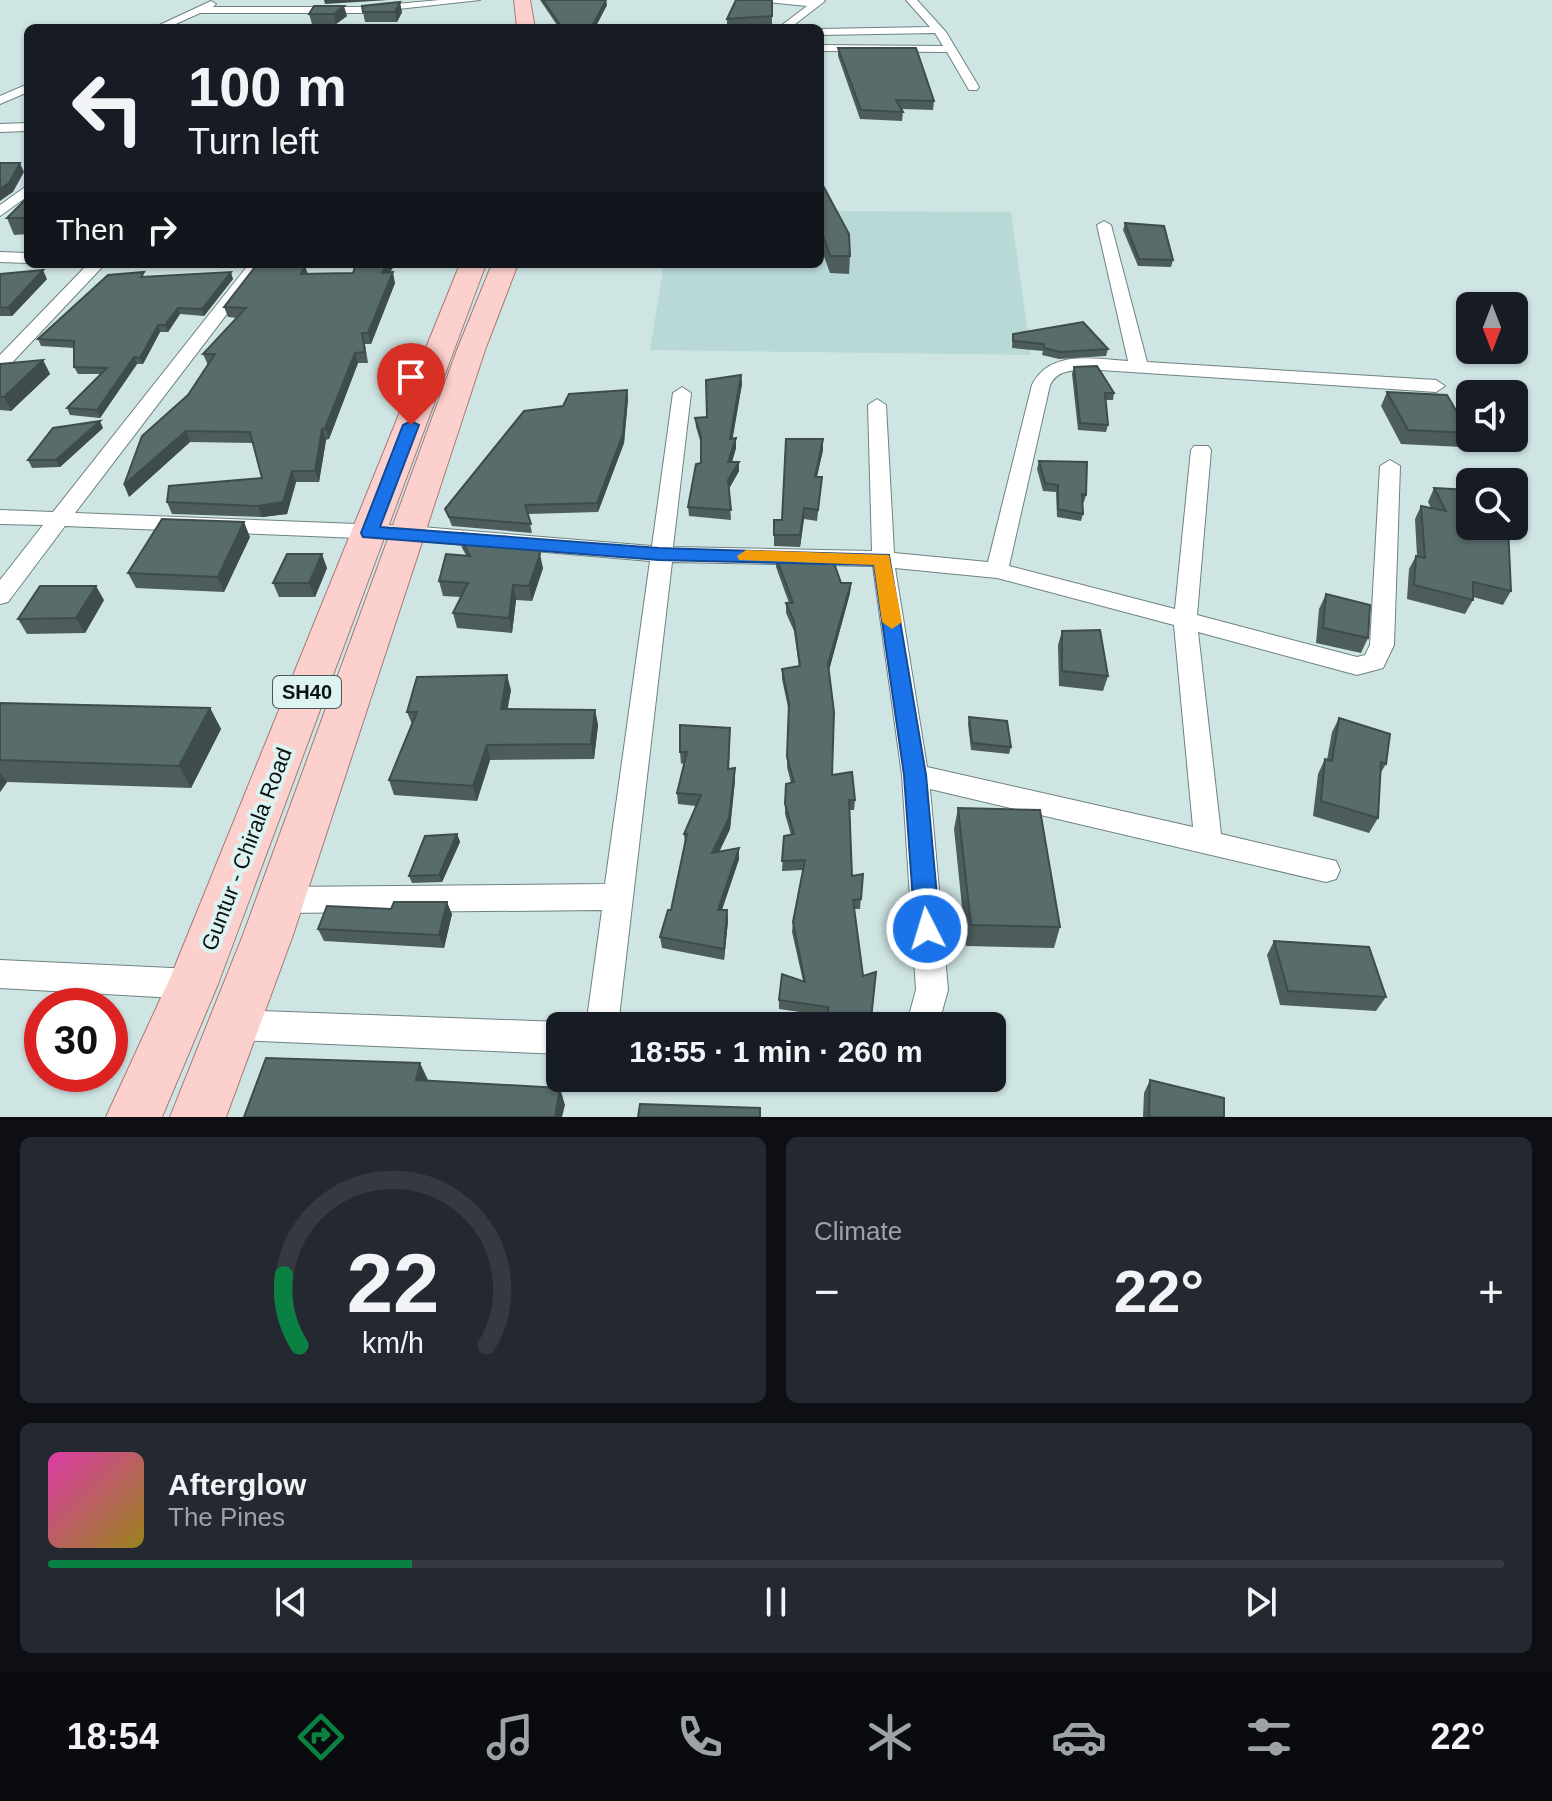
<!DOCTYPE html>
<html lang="en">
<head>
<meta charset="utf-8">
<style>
  body { margin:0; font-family:Helvetica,sans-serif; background:#242831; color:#f1f3f6; height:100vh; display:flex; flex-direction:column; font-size:30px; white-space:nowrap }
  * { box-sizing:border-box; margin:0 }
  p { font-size:26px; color:#9ea1a6 }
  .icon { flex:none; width:44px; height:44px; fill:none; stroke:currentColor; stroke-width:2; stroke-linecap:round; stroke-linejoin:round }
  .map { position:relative; height:1117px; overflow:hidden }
  .details { display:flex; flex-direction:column; gap:20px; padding:20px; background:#0d0f14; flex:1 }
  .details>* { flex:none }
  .top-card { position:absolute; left:24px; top:24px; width:800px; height:244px; border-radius:12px; box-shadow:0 2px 6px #0004; background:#171b24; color:#f1f3f6; overflow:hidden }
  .needle { width:52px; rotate:180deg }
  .buttons { position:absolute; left:1456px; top:292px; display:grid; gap:16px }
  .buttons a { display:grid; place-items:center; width:72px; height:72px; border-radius:12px; background:#171b24; box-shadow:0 2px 6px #0004; font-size:40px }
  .speed { position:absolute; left:24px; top:988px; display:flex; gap:16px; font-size:40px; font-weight:700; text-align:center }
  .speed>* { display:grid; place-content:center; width:104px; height:104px; border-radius:50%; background:#171b24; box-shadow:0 2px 6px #0004; line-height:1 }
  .speed .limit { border:12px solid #d22; background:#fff; color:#111 }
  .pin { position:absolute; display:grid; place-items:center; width:68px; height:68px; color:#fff; margin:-82px -34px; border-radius:50% 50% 50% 0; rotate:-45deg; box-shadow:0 0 8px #0007 }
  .pin .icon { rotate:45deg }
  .me { position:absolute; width:88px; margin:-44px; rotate:355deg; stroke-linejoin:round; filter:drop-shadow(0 0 6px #0008) }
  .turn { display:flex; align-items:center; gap:28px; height:168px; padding:0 32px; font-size:36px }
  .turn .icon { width:104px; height:104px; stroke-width:2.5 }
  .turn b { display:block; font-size:56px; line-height:68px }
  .then { display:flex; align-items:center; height:76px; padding:0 32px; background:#0003; gap:16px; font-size:30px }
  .big { font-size:60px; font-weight:600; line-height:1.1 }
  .details .widget { flex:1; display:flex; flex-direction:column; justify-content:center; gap:12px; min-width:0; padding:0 28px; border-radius:12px; background:#242831 }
  .details .dial { align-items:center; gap:0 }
  .dial svg { height:208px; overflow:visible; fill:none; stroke:#363941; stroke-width:7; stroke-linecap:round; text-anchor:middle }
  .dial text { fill:#f1f3f6; stroke:none }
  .song { display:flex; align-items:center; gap:24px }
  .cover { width:96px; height:96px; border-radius:12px; background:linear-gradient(135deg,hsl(320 70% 55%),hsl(50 70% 35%)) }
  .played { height:8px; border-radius:4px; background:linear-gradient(90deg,#0b8043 25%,#363941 25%) }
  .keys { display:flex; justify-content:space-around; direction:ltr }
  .heat { display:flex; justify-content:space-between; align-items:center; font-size:44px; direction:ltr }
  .details .tiles { flex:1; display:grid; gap:20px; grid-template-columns:1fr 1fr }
  .widget:last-child { grid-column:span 2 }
  .trip { position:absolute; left:546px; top:1012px; width:460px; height:80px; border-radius:12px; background:#171b24; box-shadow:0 2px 6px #0004; font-weight:600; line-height:80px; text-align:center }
  .menu { display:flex; height:128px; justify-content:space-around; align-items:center; background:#090b0e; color:#9ea1a6 }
  .menu .icon { width:56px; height:56px }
  .menu .on { color:#0b8043 }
  .menu b { font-size:36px; color:#f1f3f6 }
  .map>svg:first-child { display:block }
  .built { fill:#b9d9d7 }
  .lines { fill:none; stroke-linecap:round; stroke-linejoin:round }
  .minor-casing { stroke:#6d8280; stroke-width:2 }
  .primary-casing { stroke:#a67975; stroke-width:2 }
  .minor { fill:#fff; fill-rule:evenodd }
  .primary { fill:#fcd0cd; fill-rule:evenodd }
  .wall { fill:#4c5d5c }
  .shaded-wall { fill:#3e4c4b }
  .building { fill:#586c6b; stroke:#3e4c4b; stroke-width:2 }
  .route { fill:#1a73e8; stroke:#114b97; stroke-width:2 }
  .slow { fill:#f59e0b }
  .labels { text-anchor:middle; stroke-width:8; stroke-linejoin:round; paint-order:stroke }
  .shield { fill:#dcf3f1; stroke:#4a5655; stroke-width:2 }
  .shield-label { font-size:20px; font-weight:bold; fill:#0b1312 }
  .street-label { font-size:22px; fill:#0b1312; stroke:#dcf3f1 }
</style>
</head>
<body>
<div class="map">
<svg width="1552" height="1117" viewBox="0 0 1552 1117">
  <rect width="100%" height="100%" fill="#cfe5e4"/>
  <path class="built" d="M820,211L1011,212L1031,355L650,350L664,264H820Z"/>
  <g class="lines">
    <defs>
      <path id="minor" d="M440,0H480L362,13H200L167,28H153L211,1L216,4L213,7H362Z
        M747,0H824L825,1L790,28H778L807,6Z
        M906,0H917L946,32L979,87L977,90H969L947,52L820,51V45L943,46L935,33L820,35V29L930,27Z
        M28,84V92L0,104V96Z
        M28,123V131L0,132V124Z
        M28,185V196L0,216V205Z
        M1104,221L1111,225L1147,362L1436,380L1445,386L1436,392L1085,369C1070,371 1058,370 1050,385L1009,566L1175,609L1191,450L1194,446H1208L1211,450L1197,615L1357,657L1365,655L1370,645L1380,466L1390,460L1400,466L1394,645L1383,668L1357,675L1198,632L1221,834L1336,861L1340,870L1336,879L1326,882L930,789L948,990L938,1026H906L916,990L902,775L873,566L672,562L618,1026H586L602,910L280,913L270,909L265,900L270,891L280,887L605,884L650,561L409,540L65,526L8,602L0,604V580L43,525L0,524V510L53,512L249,264H265L75,513L409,526L652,546L673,393L682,387L691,393L673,547L872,551L868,405L877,399L886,405L894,553L988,562L1032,385C1050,349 1094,359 1128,361L1097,225ZM895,568L997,578L1174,625L1193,827L927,767Z
        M0,252L28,253V263L0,262Z
        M88,264H105L6,369L0,370V355Z
        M0,960L193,969L204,974L209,984L204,994L193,999L0,988Z
        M234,1010L560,1022L569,1026H560V1054L234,1040L223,1036L218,1025L223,1014Z"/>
      <path id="primary" d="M514,0H530L535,28H517Z
        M460,264H486L218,984L162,1117H106L171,976Z
        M492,264H518L485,350L293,935L226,1117H170L243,935L457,350Z"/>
    </defs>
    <use href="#minor" class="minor-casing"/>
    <use href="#primary" class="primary-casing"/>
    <use href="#minor" class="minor"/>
    <use href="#primary" class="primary"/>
  </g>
  <path class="wall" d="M540,0H543L607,5L595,28H559Z
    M772,0V26L727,28V19Z
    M314,6L347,16L336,24H312L309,14Z
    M363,12H402L397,22H365Z
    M838,48L934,101L933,110L901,109L903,112L902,121L860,119L838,56Z
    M820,180L850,256L849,274L830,273L820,245Z
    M28,197V234L14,235L7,218Z
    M1125,223L1173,260L1171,267L1138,266L1123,230Z
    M356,264H395L390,272L395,283L371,344H365L368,363H358L329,439L326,440L319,482H296L287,514L262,517L172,514L167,502L262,478L253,443L190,442L129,497L188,395L208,365L203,354L237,318L228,317L224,307L305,266L308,274L353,273Z
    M0,274L47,279L12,316H0Z
    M146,277L233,279L204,316L180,314L168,332H160L143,364H137L100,418L70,415L67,408L101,374H78L74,367V348L41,346L38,339Z
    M1013,334L1108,349L1106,356L1059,359L1042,355L1043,351L1012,348Z
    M43,360L50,374L11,411L0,410V364Z
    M1074,367L1114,393L1113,400H1106L1108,425L1106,432L1078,430L1072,374Z
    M741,375L742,384L732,439L736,438V448L732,462L739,471L729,489L731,520L689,516L688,507L701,463V444L696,427L695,418L707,417Z
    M627,390L628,399L624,443L598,512L528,514L532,533L452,526L445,509L563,406Z
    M1387,392L1469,433L1462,447L1401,444L1381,406Z
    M103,428L60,467L32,468L28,460Z
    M823,439V450L817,477H822L817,521L804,519L800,547L774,546V520H782Z
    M1039,461L1086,495L1084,502H1082L1083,514L1081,521L1057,517L1056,492L1043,491L1037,469Z
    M1434,488L1511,591L1503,605L1473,597V600L1465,614L1407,599L1409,569L1416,556H1417L1415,519L1421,506L1431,508L1428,502Z
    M458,533L543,568L532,601L516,600L512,633L457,628L453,613L461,597L443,596L439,581L466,555L462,548Z
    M250,537L224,592L136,588L128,573Z
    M776,557L796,558V563L841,583H851L850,593L829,670L832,775L855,800L854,810H850L852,876L863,874L860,909H854L863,976L876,972L871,1026H827L828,1016L779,1009V1000L803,981L792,932L793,922L803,870L782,871L784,836L791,835L785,814L786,784L791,783L787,767L789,712L782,679V669L799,667L794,631L786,613V603H789L776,567Z
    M327,568L315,597H279L273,583Z
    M1326,594L1368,638L1361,653L1316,643L1319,609Z
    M104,600L85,633L27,634L18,619Z
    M1062,631L1108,676L1103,691L1059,686L1058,645Z
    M511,690L507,709L595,710L598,725L594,759L490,760L477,801L394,795L389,780L412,724L407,712Z
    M0,703L210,708L221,729L191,788L7,782L0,792Z
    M969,717L1011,747L1009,754L971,750L968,724Z
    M1339,718L1386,764L1380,774L1378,818L1369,833L1313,816L1318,774L1325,759L1327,760L1332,732Z
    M730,739L729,769L735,780L730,829L719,852L739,848V859L722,910H727L728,921L724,960L662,948L660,937L671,910L685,845L684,834L696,806L678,804L677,793L684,763L681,764L680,752Z
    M958,808L1060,927L1054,948L966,946L954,829Z
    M457,834L460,842L442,882L412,883L409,876Z
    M391,909L452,914L444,948L324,941L318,929Z
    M1274,941L1386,997L1376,1011L1280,1005L1267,955Z
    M1150,1080L1224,1117H1143L1144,1093Z"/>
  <path class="shaded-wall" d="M324,0H389L325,4Z
    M606,0L607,5L595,28H591Z
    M400,2L402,12L397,22L395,12Z
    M344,6L347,16L336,24L334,14Z
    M20,163L24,172L13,192L0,201V189Z
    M387,264H395L384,283L382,273Z
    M305,266L308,276L301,274Z
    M43,270L47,279L12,316L8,308Z
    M231,272L233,279L204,316L202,309Z
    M393,272L395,283L371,344L368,333Z
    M178,308L180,314L168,332L165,325Z
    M158,325L160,332L143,364L140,358Z
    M355,353L358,363L329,439L325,428Z
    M134,357L137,364L100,418L97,410Z
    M43,360L50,374L11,411L4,397Z
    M741,375L742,384L731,448L730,439Z
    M627,390L628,399L624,443L598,512L597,503Z
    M100,421L103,428L60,467L56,460Z
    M322,429L326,440L319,482L315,471Z
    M186,431L190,442L129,497L124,485Z
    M736,438V448L729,472L728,462Z
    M823,439V450L814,488L815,477Z
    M739,462V471L728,490V480Z
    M292,471L296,482L287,514L262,517L258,506Z
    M804,508V519L800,547V535Z
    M244,522L250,537L224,592L218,577Z
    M322,554L327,568L315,597L309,583Z
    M540,554L543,568L532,601L529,586Z
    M851,583L850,593L828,674V664Z
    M513,585L516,600L512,633L509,618Z
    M96,586L104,600L85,633L76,618Z
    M507,675L511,690L505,724L501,709Z
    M210,708L221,729L191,788L179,766Z
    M595,710L598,725L594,759L591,744Z
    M487,745L490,760L477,801L473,786Z
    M735,768V780L730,829L713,865L712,853Z
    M0,773L7,782L0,792Z
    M457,834L460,842L442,882L439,875Z
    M739,848V859L718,921V910Z
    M447,902L452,914L444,948L439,935Z
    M727,910L728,921L724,960V949Z
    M420,1063L428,1080H416Z
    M560,1088L565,1105L562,1117H555Z"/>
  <path class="building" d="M543,0H606L591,28H562Z
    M736,0H772V16L727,19Z
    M400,2L395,12H363L362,6Z
    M314,6H344L334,14H309Z
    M838,48H916L934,101L896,100L903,112L861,110Z
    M0,163H20L9,183L0,189Z
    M820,180L849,234L850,256H830L820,226Z
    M28,197V218H7Z
    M1125,223L1164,226L1173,260L1139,259Z
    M356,264H387L382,273L393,272L368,333H362L365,352L355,353L325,428L322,429L315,471H292L283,502L258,506L167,502L169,486L262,478L250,432L186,431L124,485L142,436L188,395L215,354H203L246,308L224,307L255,267L305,266L301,274L353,273Z
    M43,270L8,308L0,307V274Z
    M144,272L141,277L231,272L202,309L178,308L165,325H158L140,358L134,357L97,410L67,408L107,368L74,367V341L38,339L108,275Z
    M1083,322L1108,349L1060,352L1044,348V344L1013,341V334Z
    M43,360L4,397H0V364Z
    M1097,366L1114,393H1105L1108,425L1080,423L1074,367Z
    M741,375L730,439L736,438L728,462H739L728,480L731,510L688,507L696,464L701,463V436L695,418L707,417L706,380Z
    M627,390L623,434L597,503L525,505L531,524L449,517L445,509L524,411L563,406L569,394Z
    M1387,392L1447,395L1469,433L1408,430Z
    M100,421L56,460H28L53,428Z
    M786,439H823L815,477H822L818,510L804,508L800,535H774V520H782Z
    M1039,461L1087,462L1086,495L1082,494L1083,514L1058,509V485L1045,483Z
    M1434,488L1470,490V526H1508L1511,591L1473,582V600L1414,585L1416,556L1425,558L1421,506L1446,511Z
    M162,519L244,522L218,577L128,573Z
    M458,533L536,540L540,554L529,586L513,585L509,618L453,613L468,583L439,581L446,554L470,556Z
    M287,554H322L309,583H273Z
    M776,557L796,558V563L833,560L841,583H851L828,664L834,712L832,775L852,772L855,800H849L852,876L863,874L861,899L853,900L863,976L876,972L871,1019L831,1026H827L828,1007L779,1000L782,974L805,982L793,922L805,860L782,861L784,836L794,834L785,804L786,784L794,782L787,757L789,703L782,669L800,666L794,621L786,603H793Z
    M40,586H96L76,618L18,619Z
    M1326,594L1370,605L1368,638L1323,628Z
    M1100,630L1108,676L1062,671V631Z
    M507,675L501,709L595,710L591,744L487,745L473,786L389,780L417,712H407L417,677Z
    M0,703L210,708L179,766L0,760Z
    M969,717L1007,721L1011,747L972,743Z
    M1339,718L1390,734L1386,764L1381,762L1378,818L1321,801L1325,759L1332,761Z
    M680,725L730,728L728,769L735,768L729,818L712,853L739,848L718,910H727L724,949L660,937L668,910H671L687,834H684L701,795L677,793L687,752H680Z
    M958,808L1040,810L1060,927L971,925Z
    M457,834L439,875L409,876L425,836Z
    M394,902H447L439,935L318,929L327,906L391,909Z
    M1274,941L1369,947L1386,997L1288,991Z
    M266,1058L420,1063L416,1080L560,1088L555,1117H244Z
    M1150,1080L1224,1098V1117H1149Z
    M640,1104L760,1108V1117H638Z"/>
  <path class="route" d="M411,421L419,425L380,527L659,548L889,555L926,775L940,929L936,937L927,940L918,937L915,929L904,775L874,565L659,560L363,537L361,533L403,425Z"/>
  <path class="slow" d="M746,550L889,555L902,622L892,629L882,622L874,565L739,560L737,556Z"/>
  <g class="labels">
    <rect class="shield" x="273" y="676" width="68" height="32" rx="6"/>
    <g class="shield-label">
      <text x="307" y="699">SH40</text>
    </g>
    <g class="street-label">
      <text transform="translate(246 849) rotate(-69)" y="8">Guntur - Chirala Road</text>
    </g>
  </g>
</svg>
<div class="buttons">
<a><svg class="needle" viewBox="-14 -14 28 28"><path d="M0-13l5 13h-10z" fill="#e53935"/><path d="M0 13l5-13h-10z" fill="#9ea1a6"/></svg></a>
<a><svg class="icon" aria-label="sound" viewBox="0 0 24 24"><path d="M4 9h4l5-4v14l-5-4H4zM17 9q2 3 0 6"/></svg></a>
<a><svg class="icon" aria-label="search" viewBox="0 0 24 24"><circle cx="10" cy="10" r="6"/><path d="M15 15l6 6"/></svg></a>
</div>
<div class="speed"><div class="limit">30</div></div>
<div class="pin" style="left:411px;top:425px;background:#d93025"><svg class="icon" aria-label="arrive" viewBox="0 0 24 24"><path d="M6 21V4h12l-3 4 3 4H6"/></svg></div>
<svg class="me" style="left:927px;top:929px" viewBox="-20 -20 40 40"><circle r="17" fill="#1a73e8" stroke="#fff" stroke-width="3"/><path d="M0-11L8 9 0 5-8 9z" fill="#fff"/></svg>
<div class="trip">18:55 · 1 min · 260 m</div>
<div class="top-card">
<div class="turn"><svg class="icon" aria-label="left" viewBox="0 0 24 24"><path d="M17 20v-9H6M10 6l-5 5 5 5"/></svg><div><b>100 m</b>Turn left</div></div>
<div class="then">Then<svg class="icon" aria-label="right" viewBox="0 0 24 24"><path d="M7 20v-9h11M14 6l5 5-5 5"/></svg></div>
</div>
</div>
<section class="details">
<div class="tiles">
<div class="widget dial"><svg viewBox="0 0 100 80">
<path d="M14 69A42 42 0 1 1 86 69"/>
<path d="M14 69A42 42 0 0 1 8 42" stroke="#0b8043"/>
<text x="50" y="56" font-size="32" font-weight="700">22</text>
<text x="50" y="72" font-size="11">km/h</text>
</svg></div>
<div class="widget"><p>Climate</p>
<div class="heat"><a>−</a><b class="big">22°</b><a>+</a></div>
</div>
<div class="widget">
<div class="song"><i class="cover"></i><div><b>Afterglow</b><p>The Pines</p></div></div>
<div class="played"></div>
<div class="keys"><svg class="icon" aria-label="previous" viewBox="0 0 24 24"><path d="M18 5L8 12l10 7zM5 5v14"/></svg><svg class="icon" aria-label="pause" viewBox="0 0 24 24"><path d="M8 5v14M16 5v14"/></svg><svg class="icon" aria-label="next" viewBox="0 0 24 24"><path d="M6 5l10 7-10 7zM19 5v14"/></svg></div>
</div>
</div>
</section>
<nav class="menu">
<b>18:54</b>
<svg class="icon on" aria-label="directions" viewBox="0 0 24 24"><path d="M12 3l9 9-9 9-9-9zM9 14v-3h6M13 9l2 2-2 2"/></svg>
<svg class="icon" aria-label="music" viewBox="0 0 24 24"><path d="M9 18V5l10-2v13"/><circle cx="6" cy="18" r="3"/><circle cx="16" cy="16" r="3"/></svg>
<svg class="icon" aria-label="phone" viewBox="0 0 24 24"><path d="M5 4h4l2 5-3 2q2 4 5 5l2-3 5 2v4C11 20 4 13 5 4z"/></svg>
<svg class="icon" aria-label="climate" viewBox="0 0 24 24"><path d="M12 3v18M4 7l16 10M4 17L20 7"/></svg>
<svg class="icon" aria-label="car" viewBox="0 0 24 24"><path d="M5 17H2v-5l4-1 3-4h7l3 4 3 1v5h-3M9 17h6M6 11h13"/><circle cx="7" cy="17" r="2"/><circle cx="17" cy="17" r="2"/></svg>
<svg class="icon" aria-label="filters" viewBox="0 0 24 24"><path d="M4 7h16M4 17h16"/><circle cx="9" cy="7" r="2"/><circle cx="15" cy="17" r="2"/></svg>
<b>22°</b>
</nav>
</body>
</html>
